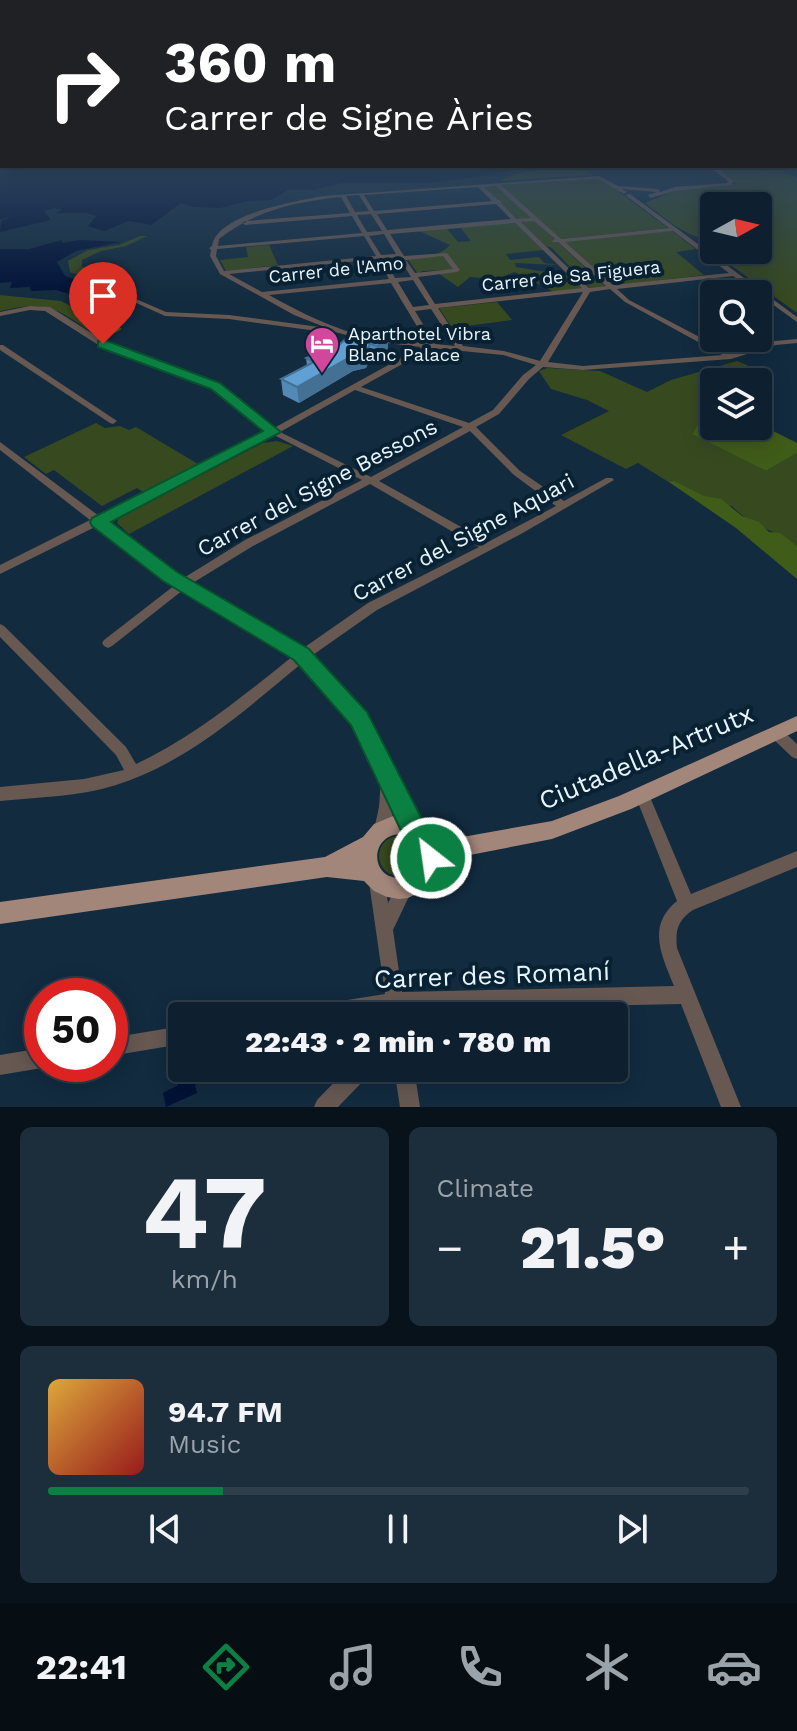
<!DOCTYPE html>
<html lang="en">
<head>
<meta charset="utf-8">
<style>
  body { margin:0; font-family:"Work Sans",sans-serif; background:#1c2d3b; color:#f1f3f6; height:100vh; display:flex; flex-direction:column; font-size:30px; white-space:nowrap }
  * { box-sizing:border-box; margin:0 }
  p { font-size:26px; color:#9ba3aa }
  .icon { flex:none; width:44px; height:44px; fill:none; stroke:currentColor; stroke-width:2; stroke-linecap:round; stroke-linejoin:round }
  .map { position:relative; height:1107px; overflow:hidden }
  .side { display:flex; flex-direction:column; gap:20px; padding:20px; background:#08121a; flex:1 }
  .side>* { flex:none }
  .banner { position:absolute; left:0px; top:0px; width:798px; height:168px; box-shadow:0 4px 20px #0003,0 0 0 2px #2e3e4b; background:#202124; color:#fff; overflow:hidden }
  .needle { width:52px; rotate:82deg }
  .fabs { position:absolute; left:700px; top:192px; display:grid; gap:16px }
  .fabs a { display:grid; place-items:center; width:72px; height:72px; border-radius:8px; background:#0e202f; box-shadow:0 4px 20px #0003,0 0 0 2px #2e3e4b; font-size:40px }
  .speed { position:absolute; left:24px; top:978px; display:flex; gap:16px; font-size:40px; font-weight:700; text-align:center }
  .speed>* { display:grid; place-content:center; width:104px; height:104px; border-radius:50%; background:#0e202f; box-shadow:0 4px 20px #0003,0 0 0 2px #2e3e4b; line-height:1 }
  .speed .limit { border:12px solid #d22; background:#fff; color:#111 }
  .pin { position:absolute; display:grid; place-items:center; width:68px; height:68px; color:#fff; margin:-82px -34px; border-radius:50% 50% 50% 0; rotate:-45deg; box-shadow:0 0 8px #0007 }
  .pin .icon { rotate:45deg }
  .me { position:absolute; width:88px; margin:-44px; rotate:330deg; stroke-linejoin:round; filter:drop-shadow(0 0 6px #0008) }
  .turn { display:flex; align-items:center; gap:28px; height:168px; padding:0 32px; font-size:36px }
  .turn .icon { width:104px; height:104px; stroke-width:2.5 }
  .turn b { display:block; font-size:56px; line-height:68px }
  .big { font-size:60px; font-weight:800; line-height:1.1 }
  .side .tile { flex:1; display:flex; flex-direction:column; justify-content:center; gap:12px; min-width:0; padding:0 28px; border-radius:12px; background:#1c2d3b }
  .side .dial { align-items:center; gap:0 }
  .dial b { font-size:104px; line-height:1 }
  .song { display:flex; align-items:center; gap:24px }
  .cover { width:96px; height:96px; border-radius:12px; background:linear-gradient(135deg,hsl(40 70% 55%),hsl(0 70% 35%)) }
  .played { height:8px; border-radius:4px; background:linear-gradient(90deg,#0b8043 25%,#2e3e4b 25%) }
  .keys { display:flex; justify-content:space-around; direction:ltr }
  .heat { display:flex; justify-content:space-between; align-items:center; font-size:44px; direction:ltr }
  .side .tiles { flex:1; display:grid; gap:20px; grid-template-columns:1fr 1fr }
  .tile:last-child { grid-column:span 2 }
  .trip { position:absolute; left:168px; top:1002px; width:460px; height:80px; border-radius:8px; background:#0e202f; box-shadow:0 4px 20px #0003,0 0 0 2px #2e3e4b; font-weight:800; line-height:80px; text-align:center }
  .tab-bar { display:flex; height:128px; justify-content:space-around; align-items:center; background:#060d13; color:#9ba3aa }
  .tab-bar .icon { width:56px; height:56px }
  .tab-bar .active { color:#0b8043 }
  .tab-bar b { font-size:36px; color:#f1f3f6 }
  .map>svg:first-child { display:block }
  .green { fill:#374a1f }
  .forest { fill:#405c19 }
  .water { fill:#001237 }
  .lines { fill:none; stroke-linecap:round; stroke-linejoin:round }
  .minor { fill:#675852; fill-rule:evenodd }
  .major { fill:#a3867a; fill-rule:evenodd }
  .wall { fill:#538ab5 }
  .shaded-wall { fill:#437093 }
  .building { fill:#60a0d2; stroke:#437093; stroke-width:2 }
  .route { fill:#0b8043; stroke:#07532c; stroke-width:2 }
  .labels { text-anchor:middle; stroke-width:8; stroke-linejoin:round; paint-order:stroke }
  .far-street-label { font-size:18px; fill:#e8f4fe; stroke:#082234 }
  .far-poi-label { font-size:18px; fill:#e8f4fe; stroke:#082234; text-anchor:start }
  .street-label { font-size:22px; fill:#e8f4fe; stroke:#082234 }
  .near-street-label { font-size:26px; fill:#e8f4fe; stroke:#082234 }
</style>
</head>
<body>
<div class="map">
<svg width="797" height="1107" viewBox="0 0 797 1107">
  <rect width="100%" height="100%" fill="#122b3f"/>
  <path class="green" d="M578,166L594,175L501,181C515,169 559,170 578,166Z
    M771,166L797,178V313L710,250L727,254V250H758V206H714V238C688,241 666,218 645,203L674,191L736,183L722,171Z
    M600,178L668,228L560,239L501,185Z
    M496,185L605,286L590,288L552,248L546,246L483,186Z
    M515,223L543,250L506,254L510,260L539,257L544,263L559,265L515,263L516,267L570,276L583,288L554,292L515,272L496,279L470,277L458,287L438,273L451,270L422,271L418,274L407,258C426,256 439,257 450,245L419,231L446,228L458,242L471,241L460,227Z
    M672,231L696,249L676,252L704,275L621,285L610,282L563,241Z
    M140,236H147L126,246L101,251L82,260V267L103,275L100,278L112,282L109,290L118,299L104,293L107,286L70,272L68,261L88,250L119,245Z
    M269,245L278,265L226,271L220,260L248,257L246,247Z
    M0,295L61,301L71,306L79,302L101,310L103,316L97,311V334L107,336L99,337C58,310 51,299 0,311Z
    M497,302L512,320L452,328L439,308Z
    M737,361L761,371L740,382H714V395L707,399L714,404L693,434L766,471L797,453V546C776,530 750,526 732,506L704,504L638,463L626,469L561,435L609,411L587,400L551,389L539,371L547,368L600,371L647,392L671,380Z
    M96,423L105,428L120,426L129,430L136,427L198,464L143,492L137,488L102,506L54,470L46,474L24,457Z
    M277,441L293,446L129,534L117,523L119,517L263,443Z
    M379 856a20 20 0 1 1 40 0a20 20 0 1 1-40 0Z"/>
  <path class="forest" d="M82,308L97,311L122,329C101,343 88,328 73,312Z
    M714,404V426L765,427L797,443V453L766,471L692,434Z
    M674,481L704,496L721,499L742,516L759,522L769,532L780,533L797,546V579L736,528L669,482Z"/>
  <path class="water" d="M0,146L2,166H543L501,169L513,171L433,183H341L312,190H288L271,200L249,201L220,208L193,207L181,203L151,225L129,221L104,231L88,226L96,216C87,211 67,214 56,213L63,209H56L57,207L44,211L50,219L47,221L0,232L1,221L12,216L0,220Z
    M62,240V243L80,240L121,242L76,251L57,262L65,276L83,282H107L104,293L76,296L56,290L31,291L30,287L10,288L12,282L0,283V249H29Z
    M196,1068L202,1072L204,1081L195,1085L197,1093L166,1107L163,1093L178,1085L177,1078Z"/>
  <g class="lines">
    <path class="minor" d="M796,162H797V164H796Z
      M740,166H755L721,171L734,181L731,185L675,191L650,198L648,195L657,192L622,189L627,192L624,194L598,179L501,185L561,239L669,228L625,195L630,194L797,317V322L733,276L617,289L629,300L732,354L775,341L797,339V343L776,345L731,359L583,370L543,367L529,379L499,414L476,427L520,471L564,501L606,478H612L614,480L521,534L377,610L310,657L364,715L418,823L421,828L418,833L413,835L408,833L395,806L387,835L382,837L377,835L374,830L379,807L381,778L354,723L301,664C245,710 187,763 116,785C79,797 39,797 0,801V787L84,779L124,770L116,755L0,637V624L4,626L126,747L136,764C194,737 243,696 293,656L183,590L112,646L108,648L104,646L102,643L104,640L175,585L97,526L0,574V565L90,520L0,450V442L99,516L268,431L213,388L100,346L45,311L30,310L0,316V312L30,306L50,307L106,342L219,384L274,428L421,347L369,341L335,332L332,333L229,319L165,316L132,301L115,287V285H119L136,299L166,312L229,315L327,328L294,315L220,274L210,256L211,250L209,248L212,246C217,214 296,201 324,196L599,176L618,186L658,189L660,192L675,187L727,183L728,181L715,171V169ZM496,186L531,218L517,219L501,203V201L498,200L484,187ZM478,187L492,201L374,211L364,195ZM359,195L369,211L355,212L346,196ZM341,197L350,213L245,221L242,223L245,225L352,216L362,233L218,246L219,239C256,210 295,202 341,197ZM496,204L511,219L387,230L377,214ZM371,214L382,231L367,232L357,215ZM534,221L555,239L552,241L553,242H558L606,286L589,288L521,222ZM515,223L582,288L435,304L418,277L457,272L460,270L447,253L404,256L390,234ZM673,231L729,273L613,285L565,242ZM384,234L396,254L381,255L369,236ZM364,236L376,256L224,271L216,256L217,249ZM443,256L453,269L415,273L406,260ZM399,257L411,277L395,278L384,259ZM378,259L389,279L262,292L229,274ZM413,280L429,305L413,307L398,282ZM391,283L427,343C408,341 388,340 370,337C334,330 300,312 269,295ZM610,289L625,302L722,355L583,366L548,362L590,292ZM583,292L540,361L504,351L463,346L438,308ZM431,309L455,346L435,344L415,311ZM431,348L503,355L536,365L523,375L493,410L469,423L361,387ZM355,390L463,427L371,477L280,432ZM470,431L514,475L556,506L488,542L379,481ZM274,435L362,480L245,540L182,579L105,521ZM370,484L479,547L368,603L302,649L191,584L253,546Z
      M0,345H3L117,421L113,424L110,423L0,350Z
      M776,727L781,729L797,744V759L792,757L771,737L769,733L771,729Z
      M642,788L647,790L691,894L797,851V867L693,910C678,920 675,930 677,948L741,1107H721L681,1004L405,1010L406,1016H388L387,1012L360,1016H294L296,1009L303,1007L385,994L369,882L371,876L377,874L383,876L388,903L399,882L405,880L411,882L413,888L393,930L402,992L674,986C662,956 646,926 677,901L635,795L637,790Z
      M182,1026V1044L110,1056V1038Z
      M42,1048V1064L49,1065L42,1068L0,1075V1055Z
      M348,1068H372L369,1075L338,1107H314L317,1100Z
      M394,1068H414L420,1107H400Z"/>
    <path class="major" d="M797,716V731L631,809L552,839L470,855L438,871L426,889L408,898L399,899L387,897L374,891L364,881L327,877L0,924V902L325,857L363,837L374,824L393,816L411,818L443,834L468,836L552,821L619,796ZM399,834C428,837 427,878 399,878C371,878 369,837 399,834Z"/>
  </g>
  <path class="wall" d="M388,335V350L378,361L370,359L366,368L353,371L299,403L283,395L281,379L307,366L306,358L336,348Z"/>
  <path class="shaded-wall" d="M388,335V350L378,361L377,346Z
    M370,344V359L366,368L353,371L299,403L297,387Z"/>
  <path class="building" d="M356,329L388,335L377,346L370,344L365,353L352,356L297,387L281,379L314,362L306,358L332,346L336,348Z"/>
  <linearGradient id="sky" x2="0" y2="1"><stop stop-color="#0a1823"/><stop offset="0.49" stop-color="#334a63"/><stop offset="1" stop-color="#334a63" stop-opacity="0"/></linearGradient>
  <rect width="797" height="301" fill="url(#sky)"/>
  <path class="route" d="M98,341H107L220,383L281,432L111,522L177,572L309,649L367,712L422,819C437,831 448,848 440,867L431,871L422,867L415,846L404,837L351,725L294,660L163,581L92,526L90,522L92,518L263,431L211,389L98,347Z"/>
  <defs>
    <symbol id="hotel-pin" viewBox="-11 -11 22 30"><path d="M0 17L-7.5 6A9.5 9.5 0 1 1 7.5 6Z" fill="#d1479c" stroke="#082234"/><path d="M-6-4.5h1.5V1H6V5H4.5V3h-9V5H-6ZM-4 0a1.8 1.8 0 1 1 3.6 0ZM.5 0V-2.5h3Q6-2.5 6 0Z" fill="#fff"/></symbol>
  </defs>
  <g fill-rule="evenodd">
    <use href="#hotel-pin" x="302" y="324" width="40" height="54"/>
  </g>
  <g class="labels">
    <g class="far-street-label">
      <text transform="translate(336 270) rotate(-6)" y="6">Carrer de l'Amo</text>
      <text transform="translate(571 276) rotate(-6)" y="6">Carrer de Sa Figuera</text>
    </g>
    <g class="far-poi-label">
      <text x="348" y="340">Aparthotel Vibra<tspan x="348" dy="21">Blanc Palace</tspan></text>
    </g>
    <g class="street-label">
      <text transform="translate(317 487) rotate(-28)" y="8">Carrer del Signe Bessons</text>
      <text transform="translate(463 537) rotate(-28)" y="8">Carrer del Signe Aquari</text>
    </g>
    <g class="near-street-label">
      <text transform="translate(646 757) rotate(-23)" y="9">Ciutadella-Artrutx</text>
      <text transform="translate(492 975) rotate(-2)" y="9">Carrer des Romaní</text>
    </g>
  </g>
</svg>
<div class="fabs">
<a><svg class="needle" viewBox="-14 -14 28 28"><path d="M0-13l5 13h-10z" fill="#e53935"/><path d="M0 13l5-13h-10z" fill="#9ba3aa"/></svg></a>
<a><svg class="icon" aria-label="search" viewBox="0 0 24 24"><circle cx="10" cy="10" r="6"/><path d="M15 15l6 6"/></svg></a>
<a><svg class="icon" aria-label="layers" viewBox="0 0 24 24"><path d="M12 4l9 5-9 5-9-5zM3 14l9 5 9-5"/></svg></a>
</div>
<div class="speed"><div class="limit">50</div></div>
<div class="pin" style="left:103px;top:344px;background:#d93025"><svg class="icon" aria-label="arrive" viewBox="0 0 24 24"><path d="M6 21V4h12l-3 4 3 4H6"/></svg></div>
<svg class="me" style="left:431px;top:858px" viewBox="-20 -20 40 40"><circle r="17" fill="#0b8043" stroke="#fff" stroke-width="3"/><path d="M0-11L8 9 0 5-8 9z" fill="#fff"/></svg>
<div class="trip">22:43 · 2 min · 780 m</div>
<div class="banner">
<div class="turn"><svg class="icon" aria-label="right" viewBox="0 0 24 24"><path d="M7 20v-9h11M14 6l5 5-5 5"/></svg><div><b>360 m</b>Carrer de Signe Àries</div></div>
</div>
</div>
<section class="side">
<div class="tiles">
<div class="tile dial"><b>47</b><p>km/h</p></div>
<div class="tile"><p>Climate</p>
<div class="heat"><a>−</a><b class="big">21.5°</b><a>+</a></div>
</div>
<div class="tile">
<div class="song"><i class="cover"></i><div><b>94.7 FM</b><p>Music</p></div></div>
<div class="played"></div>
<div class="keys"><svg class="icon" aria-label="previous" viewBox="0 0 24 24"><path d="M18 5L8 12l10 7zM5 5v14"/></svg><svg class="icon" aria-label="pause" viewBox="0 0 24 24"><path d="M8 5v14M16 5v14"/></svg><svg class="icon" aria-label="next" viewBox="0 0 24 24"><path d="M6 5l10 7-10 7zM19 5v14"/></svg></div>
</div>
</div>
</section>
<nav class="tab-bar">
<b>22:41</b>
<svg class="icon active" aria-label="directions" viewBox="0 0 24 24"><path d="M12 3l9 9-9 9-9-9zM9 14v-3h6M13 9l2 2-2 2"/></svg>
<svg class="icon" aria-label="music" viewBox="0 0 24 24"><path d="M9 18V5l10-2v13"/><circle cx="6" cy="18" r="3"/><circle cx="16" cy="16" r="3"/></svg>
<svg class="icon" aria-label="phone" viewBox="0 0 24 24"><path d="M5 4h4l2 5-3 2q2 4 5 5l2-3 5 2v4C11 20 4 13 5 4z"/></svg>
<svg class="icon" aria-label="climate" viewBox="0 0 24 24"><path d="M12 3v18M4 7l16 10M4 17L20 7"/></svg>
<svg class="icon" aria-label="car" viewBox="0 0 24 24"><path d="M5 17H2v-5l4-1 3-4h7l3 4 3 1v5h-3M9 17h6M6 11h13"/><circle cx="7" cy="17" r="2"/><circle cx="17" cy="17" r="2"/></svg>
</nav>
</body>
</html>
